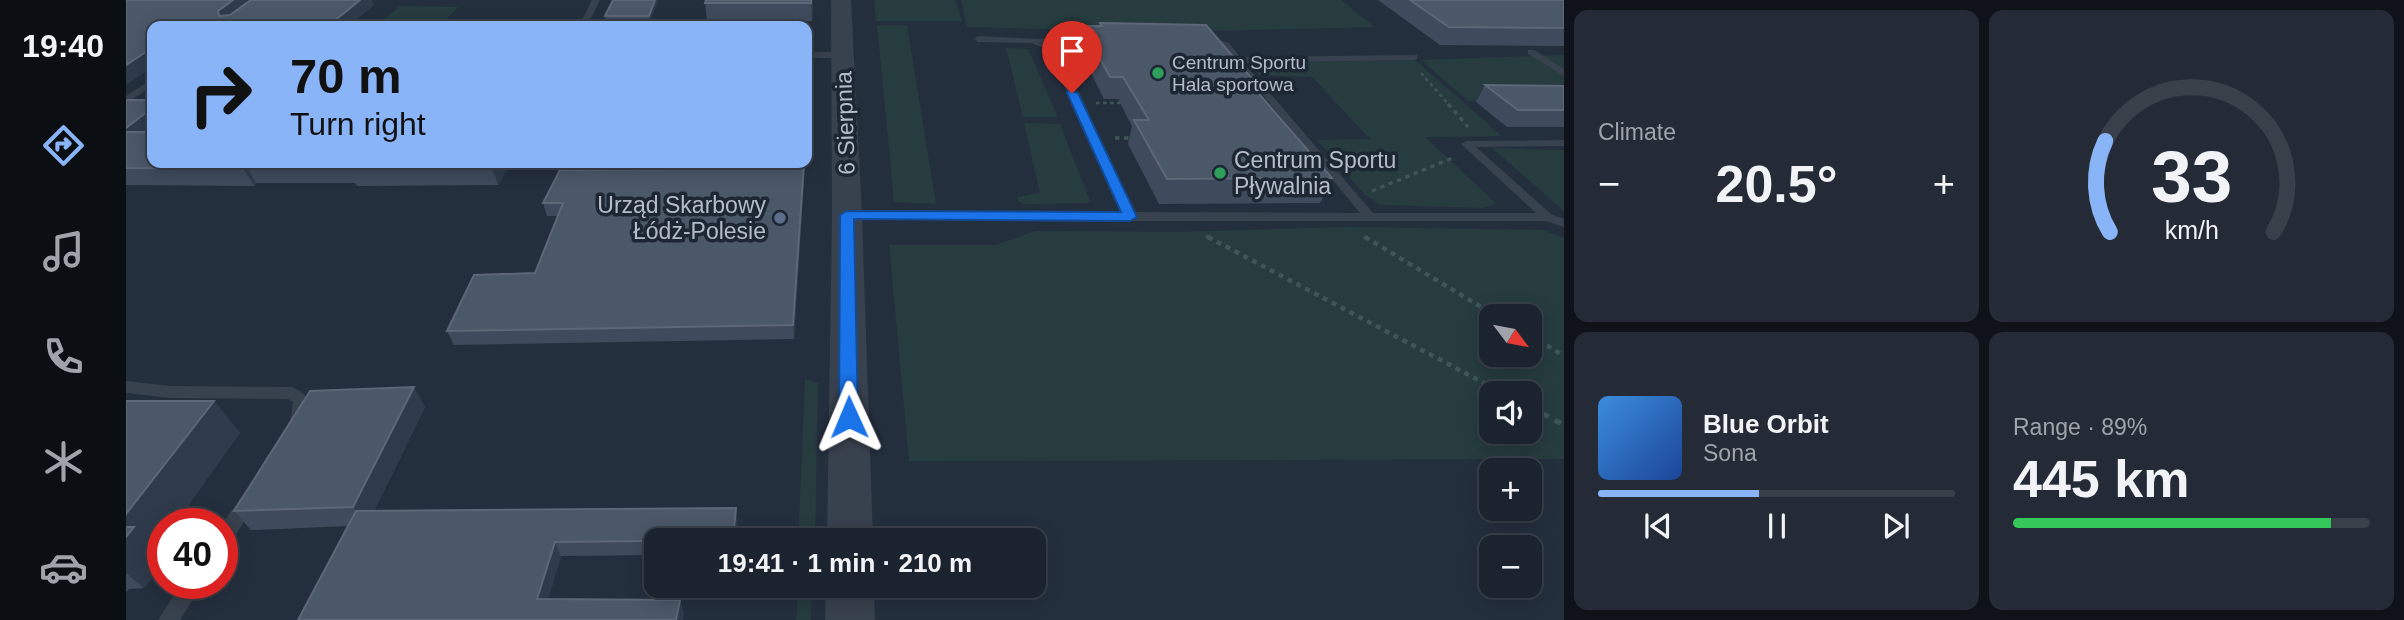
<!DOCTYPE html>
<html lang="en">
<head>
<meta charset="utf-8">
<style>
  body { margin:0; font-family:Arial,sans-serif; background:#242b36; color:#f1f3f6; height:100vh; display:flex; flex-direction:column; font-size:26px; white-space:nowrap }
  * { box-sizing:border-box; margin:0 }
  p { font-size:23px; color:#a0a4aa }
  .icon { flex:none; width:38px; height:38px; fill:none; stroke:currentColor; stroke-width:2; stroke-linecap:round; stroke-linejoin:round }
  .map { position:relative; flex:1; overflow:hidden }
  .drawer { display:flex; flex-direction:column; gap:10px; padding:10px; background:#0f1319; width:840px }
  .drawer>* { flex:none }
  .top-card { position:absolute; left:21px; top:21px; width:665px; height:147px; border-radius:14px; box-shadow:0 4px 18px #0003,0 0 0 2px #39404a; background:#8ab4f8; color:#111; overflow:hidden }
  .needle { width:46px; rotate:122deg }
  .fabs { position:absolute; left:1353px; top:304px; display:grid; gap:14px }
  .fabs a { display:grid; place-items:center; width:63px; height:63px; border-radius:14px; background:#1b232e; box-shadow:0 4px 18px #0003,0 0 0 2px #39404a; font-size:35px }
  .speed { position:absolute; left:21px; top:508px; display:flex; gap:14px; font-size:35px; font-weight:700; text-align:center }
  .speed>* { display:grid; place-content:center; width:91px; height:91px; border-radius:50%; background:#1b232e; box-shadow:0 4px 18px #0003,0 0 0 2px #39404a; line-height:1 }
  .speed .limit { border:10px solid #d22; background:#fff; color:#111 }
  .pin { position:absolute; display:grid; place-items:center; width:60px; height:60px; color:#fff; margin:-72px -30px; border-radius:50% 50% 50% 0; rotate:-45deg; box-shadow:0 0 7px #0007 }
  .pin .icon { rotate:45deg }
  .me { position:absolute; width:77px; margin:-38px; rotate:359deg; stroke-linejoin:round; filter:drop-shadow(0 0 5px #0008) }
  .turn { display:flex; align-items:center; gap:24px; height:147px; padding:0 28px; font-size:32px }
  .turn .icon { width:91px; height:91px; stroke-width:2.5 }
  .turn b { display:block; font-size:49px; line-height:60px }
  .big { font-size:52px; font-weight:600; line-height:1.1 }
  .drawer .widget { flex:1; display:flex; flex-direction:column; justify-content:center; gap:10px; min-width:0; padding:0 24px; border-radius:14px; background:#242b36 }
  .drawer .dial { align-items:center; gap:0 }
  .dial svg { height:182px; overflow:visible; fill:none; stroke:#39404a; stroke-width:7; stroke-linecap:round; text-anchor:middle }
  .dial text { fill:#f1f3f6; stroke:none }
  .song { display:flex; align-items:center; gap:21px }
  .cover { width:84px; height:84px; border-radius:10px; background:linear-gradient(135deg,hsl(210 70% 55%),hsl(220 70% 35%)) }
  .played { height:7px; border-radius:4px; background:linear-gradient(90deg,#8ab4f8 45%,#39404a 45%) }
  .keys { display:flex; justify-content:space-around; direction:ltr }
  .heat { display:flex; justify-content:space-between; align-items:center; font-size:38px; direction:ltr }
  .charge { height:10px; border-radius:5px; background:linear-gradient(90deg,#34c759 89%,#39404a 0) }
  .drawer .tiles { flex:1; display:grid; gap:10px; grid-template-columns:repeat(2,1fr) }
  .trip { position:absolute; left:518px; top:528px; width:402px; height:70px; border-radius:14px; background:#1b232e; box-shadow:0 4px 18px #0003,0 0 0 2px #39404a; font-weight:600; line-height:70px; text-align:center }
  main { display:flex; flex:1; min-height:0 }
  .tab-bar { display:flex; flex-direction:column; width:126px; justify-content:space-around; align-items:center; background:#0b0e12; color:#a0a4aa }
  .tab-bar .icon { width:49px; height:49px }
  .tab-bar .active { color:#8ab4f8 }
  .tab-bar b { font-size:32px; color:#f1f3f6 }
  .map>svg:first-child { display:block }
  .green { fill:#263c3f; fill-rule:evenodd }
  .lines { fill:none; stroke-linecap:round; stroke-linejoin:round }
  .path-far3 { stroke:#3f5557; stroke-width:2.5; stroke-dasharray:3.5 3.5; stroke-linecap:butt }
  .path-far2 { stroke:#3f5557; stroke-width:3.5; stroke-dasharray:4.5 4.5; stroke-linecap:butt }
  .path-far1 { stroke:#3f5557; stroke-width:4.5; stroke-dasharray:5 5; stroke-linecap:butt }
  .path { stroke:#3f5557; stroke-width:5; stroke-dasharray:7 7; stroke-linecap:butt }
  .service { fill:#38414e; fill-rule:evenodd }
  .tertiary { fill:#38414e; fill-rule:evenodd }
  .wall { fill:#3f4b5c }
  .shaded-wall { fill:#2f3b4b }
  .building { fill:#4b5868; stroke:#5c6777; stroke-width:2 }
  .route { fill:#1a73e8; stroke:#114b97; stroke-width:2 }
  .leisure-dot { fill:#2e9e5b; stroke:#1d2633; stroke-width:2.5 }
  .service-dot { fill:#5c6f8a; stroke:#1d2633; stroke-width:2.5 }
  .labels { text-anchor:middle; stroke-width:7; stroke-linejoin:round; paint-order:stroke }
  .far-poi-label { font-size:19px; fill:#b4bcc9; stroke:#1d2633; text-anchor:start }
  .street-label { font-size:23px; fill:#b4bcc9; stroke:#1d2633 }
  .poi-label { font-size:23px; fill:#b4bcc9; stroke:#1d2633; text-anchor:start }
</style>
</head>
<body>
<main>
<nav class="tab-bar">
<b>19:40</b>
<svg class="icon active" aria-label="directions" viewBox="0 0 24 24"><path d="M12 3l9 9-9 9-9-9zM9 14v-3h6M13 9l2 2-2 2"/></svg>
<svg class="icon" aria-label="music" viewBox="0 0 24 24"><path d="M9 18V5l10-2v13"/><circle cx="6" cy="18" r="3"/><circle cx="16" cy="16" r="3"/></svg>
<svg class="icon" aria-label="phone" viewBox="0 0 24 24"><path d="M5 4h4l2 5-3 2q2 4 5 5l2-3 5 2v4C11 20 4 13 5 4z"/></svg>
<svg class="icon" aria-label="climate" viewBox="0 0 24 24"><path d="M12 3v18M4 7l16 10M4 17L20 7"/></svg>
<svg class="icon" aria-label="car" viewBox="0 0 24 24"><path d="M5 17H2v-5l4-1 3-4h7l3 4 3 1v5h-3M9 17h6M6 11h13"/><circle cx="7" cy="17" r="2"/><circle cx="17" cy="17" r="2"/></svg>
</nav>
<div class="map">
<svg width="1438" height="620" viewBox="0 0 1438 620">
  <rect width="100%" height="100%" fill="#242f3e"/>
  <path class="green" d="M748,0H829L836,21H750Z
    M835,0H1215L1248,27L1080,31L1072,36H932L927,29L841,27Z
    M274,6L332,7L314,26H251Z
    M751,25H781L810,204L768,202Z
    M880,48L902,49L932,117H897Z
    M1438,55V100L1342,101L1295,60Z
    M1289,60L1376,136L1299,137L1371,204L1357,208L1255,205L1238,194L1191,140L1244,139L1186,77L1133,75L1130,71L1132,66L1142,63Z
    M898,123L934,124L964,201L960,203L897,204L892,201V197L914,193Z
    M1366,148L1438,150V211Z
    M1221,227L1418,230L1438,238V459L783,461L763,245H870L909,231L1052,232ZM1365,317H1404V355H1365ZM1365,394H1404V432H1365Z
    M679,379L692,383L689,541H672Z
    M677,587L686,593L685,620H670L672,588Z"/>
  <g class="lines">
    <path class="path-far3" d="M1295,73L1324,106
      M970,103H994"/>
    <path class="path-far2" d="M1322,104L1342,127
      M989,138H1008
      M1246,191L1329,157
      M1080,236L1086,239
      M1238,237L1241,239"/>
    <path class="path-far1" d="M1082,237L1379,394
      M1239,237L1372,317
      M1404,335L1438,356"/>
    <path class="path" d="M1404,407L1438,425"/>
    <path class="service" d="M466,0H474L461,26H453Z
      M972,35L975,36V40L923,43L929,47L1008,212L1234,213L1097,47L1077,41L1076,39L1080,36L1103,43L1114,57L1291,55V59L1288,60L1118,63L1247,213H1410L1335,144L1340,141L1438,140V146L1350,147L1425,214L1438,219V227L1420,221H1004L717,218L715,215L721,211L996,212L921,49L905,43L852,42L848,39L852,36L911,39Z
      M1402,50H1408L1438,69V76L1402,54Z
      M681,52H717L721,55L717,58H681Z
      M26,79V86L0,104V96Z
      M0,381L44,386L165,387C186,394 186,410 178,428L172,430L166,428L164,424L167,402L162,399L44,398L0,393Z
      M123,492L129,495L132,500L129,505L103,545L96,547V524L117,495Z
      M56,583H77L54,620H32Z"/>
    <path class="tertiary" d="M705,0H725L736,215L747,541H701L706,215Z
      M700,586H748L749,620H699Z"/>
  </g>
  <path class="wall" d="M487,0H532L524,21L480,22L479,16Z
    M580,0H687L686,21H581L579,3Z
    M1252,0H1438V46L1314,45Z
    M974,23L1128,81L1126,86L1206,178L1194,203L1033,204L1002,144L1006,126L992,99H978L952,47L956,26H974Z
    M1359,85L1438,86V127H1381L1350,102Z
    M0,100L26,163H385L372,185L231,186L229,183H130L128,186L0,185Z
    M549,163H679L668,339L328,345L321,331L409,273L432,216H421L417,203L547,169Z
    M0,401H88L114,433L37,523V541L32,548L37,553V565L18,588L3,589L0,592Z
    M299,407L248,511L612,523L611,541H530V555L435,556L422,599L554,600L558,614L172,620L222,526L125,530L108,511Z"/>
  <path class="shaded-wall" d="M107,0H121L124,5L99,26L92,11Z
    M234,0H246L248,5L223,26H202Z
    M529,0H532L524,21L523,16Z
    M685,0H687L686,21L685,3Z
    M26,48V67L0,85V65Z
    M26,108V133L0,142V128Z
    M369,163H385L372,185L366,168Z
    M678,163H679L668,339L667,325Z
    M120,166L130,183L128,186L118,169Z
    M288,387L299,407L241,525L227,507Z
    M88,401L114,433L50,523H37V541L32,548L37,553V565L18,588L0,573V514Z
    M610,508L612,523L611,541H607Z
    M429,542L435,556L418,613L411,599Z
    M554,600L558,614L557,620H550Z"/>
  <path class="building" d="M0,0H107L92,11L93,16L104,15L125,0H234L202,26H26V48L0,65Z
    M487,0H529L523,16H479Z
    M580,0H685V3H579Z
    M1284,0H1438V28L1323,27Z
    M974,23L1080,25L1128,81H1122L1206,178L1041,179L1008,120H1023L997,77H984L956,26H976Z
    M1359,85L1438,86V110H1392Z
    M0,100H26V108L0,128Z
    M0,132H26V163H369L366,168H222L225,165L120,166L118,169L0,168Z
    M549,163H678L667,325L321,331L348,275L409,273L437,203H417L434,170L547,169Z
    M288,387L227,507L108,511L184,391Z
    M0,401H88L0,514Z
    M610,508L607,540L429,542L411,599L554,600L550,620H172L230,511Z
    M0,527H8L0,537Z"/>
  <path class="route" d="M942,90L952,93L1011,217L1004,221L728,219L732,417L729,422H716L713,417L714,215L721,211L995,212L941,93Z"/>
  <g class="leisure-dot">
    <circle cx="1032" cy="73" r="7"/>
    <circle cx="1094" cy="173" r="7"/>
  </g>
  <circle class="service-dot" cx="654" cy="218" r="7"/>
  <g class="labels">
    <g class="far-poi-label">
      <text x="1046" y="69">Centrum Sportu<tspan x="1046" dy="22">Hala sportowa</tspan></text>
    </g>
    <g class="street-label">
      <text transform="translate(719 123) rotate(-92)" y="8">6 Sierpnia</text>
    </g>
    <g class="poi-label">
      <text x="1108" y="168">Centrum Sportu<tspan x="1108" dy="26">Pływalnia</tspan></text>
      <text x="640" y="213" text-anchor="end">Urząd Skarbowy<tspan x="640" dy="26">Łódż-Polesie</tspan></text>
    </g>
  </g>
</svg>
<div class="fabs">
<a><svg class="needle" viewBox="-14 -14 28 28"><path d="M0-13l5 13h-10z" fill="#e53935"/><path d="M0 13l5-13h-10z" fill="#a0a4aa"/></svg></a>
<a><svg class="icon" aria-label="sound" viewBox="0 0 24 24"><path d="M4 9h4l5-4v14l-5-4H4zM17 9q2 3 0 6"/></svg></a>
<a>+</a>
<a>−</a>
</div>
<div class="speed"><div class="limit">40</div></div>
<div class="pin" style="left:946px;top:93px;background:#d93025"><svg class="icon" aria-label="arrive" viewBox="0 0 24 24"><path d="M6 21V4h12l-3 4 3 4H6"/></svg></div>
<svg class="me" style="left:723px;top:417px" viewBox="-20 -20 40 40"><path d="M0-17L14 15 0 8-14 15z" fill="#1a73e8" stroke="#fff" stroke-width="4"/></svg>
<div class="trip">19:41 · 1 min · 210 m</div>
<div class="top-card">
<div class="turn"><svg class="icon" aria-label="right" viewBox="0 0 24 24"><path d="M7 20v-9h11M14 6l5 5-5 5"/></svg><div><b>70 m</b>Turn right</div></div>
</div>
</div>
<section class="drawer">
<div class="tiles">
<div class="widget"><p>Climate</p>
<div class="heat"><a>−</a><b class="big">20.5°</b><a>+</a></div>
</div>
<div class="widget dial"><svg viewBox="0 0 100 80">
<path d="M14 69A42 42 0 1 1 86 69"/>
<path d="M14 69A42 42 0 0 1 12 29" stroke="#8ab4f8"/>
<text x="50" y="56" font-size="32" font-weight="700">33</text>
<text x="50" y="72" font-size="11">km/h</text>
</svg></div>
<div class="widget">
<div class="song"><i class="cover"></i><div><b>Blue Orbit</b><p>Sona</p></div></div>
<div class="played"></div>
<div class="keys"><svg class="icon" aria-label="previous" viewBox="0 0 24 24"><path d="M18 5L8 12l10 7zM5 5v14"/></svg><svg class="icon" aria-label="pause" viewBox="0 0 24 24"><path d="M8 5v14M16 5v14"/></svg><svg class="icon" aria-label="next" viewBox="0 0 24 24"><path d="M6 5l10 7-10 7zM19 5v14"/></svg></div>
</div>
<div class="widget"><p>Range · 89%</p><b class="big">445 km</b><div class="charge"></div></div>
</div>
</section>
</main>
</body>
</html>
